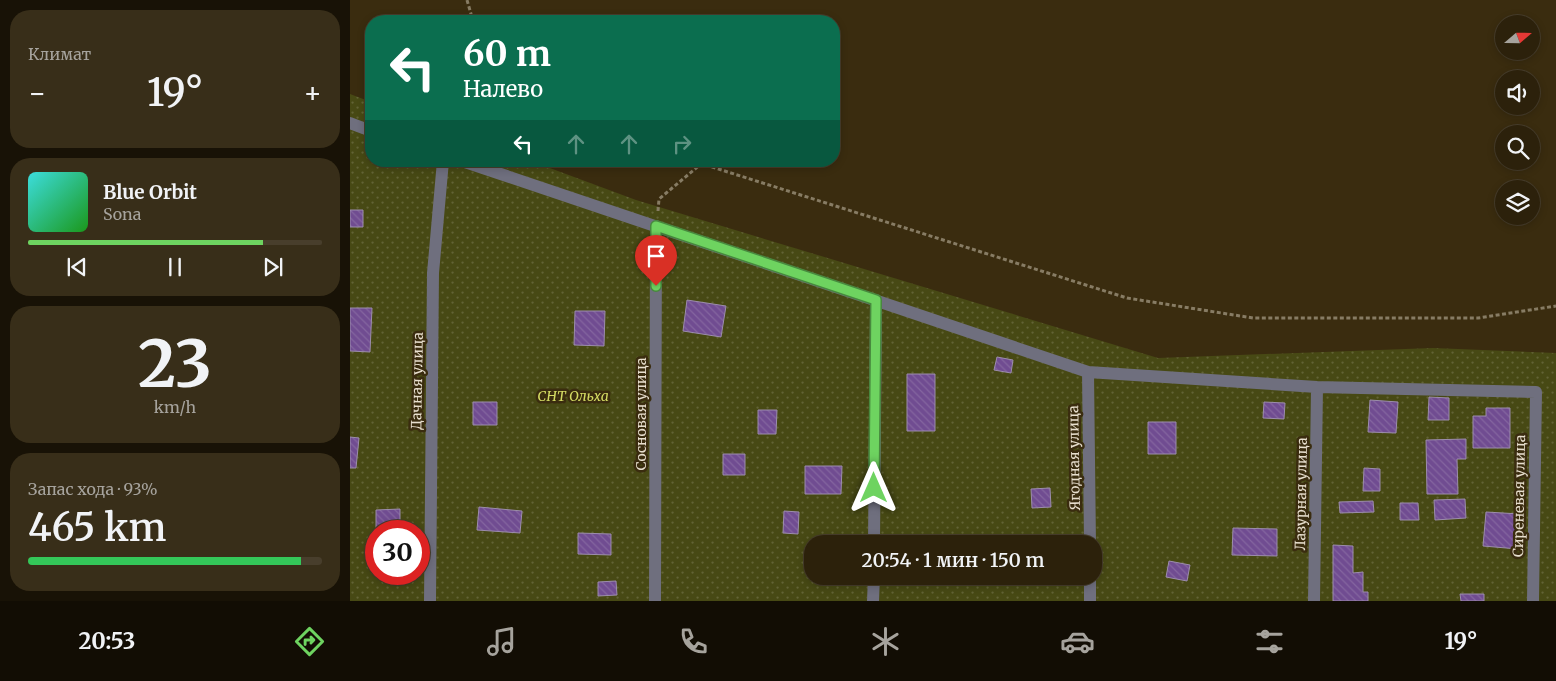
<!DOCTYPE html>
<html lang="ru">
<head>
<meta charset="utf-8">
<style>
  body { margin:0; font-family:Merriweather,serif; background:#382e19; color:#f1f3f6; height:100vh; display:flex; flex-direction:column; font-size:19px; white-space:nowrap }
  * { box-sizing:border-box; margin:0 }
  p { font-size:16px; color:#a6a39d }
  .icon { flex:none; width:28px; height:28px; fill:none; stroke:currentColor; stroke-width:2; stroke-linecap:round; stroke-linejoin:round }
  .map { position:relative; flex:1; overflow:hidden }
  .details { display:flex; flex-direction:column; gap:10px; padding:10px; background:#181206; width:350px }
  .details>* { flex:none }
  .hud { position:absolute; left:15px; top:15px; width:475px; height:152px; border-radius:20px; box-shadow:0 2px 8px #0003,0 0 0 1px #483e2c; background:#0b6e4f; color:#fff; overflow:hidden }
  .needle { width:32px; rotate:70deg }
  .tools { position:absolute; left:1145px; top:15px; display:grid; gap:10px }
  .tools a { display:grid; place-items:center; width:45px; height:45px; border-radius:50%; background:#2c210b; box-shadow:0 2px 8px #0003,0 0 0 1px #483e2c; font-size:25px }
  .speed { position:absolute; left:15px; top:520px; display:flex; gap:10px; font-size:25px; font-weight:700; text-align:center }
  .speed>* { display:grid; place-content:center; width:65px; height:65px; border-radius:50%; background:#2c210b; box-shadow:0 2px 8px #0003,0 0 0 1px #483e2c; line-height:1 }
  .speed .limit { border:8px solid #d22; background:#fff; color:#111 }
  .pin { position:absolute; display:grid; place-items:center; width:42px; height:42px; color:#fff; margin:-51px -21px; border-radius:50% 50% 50% 0; rotate:-45deg; box-shadow:0 0 5px #0007 }
  .pin .icon { rotate:45deg }
  .me { position:absolute; width:55px; margin:-28px; rotate:0deg; stroke-linejoin:round; filter:drop-shadow(0 0 4px #0008) }
  .turn { display:flex; align-items:center; gap:18px; height:105px; padding:0 15px; font-size:22px }
  .turn .icon { width:65px; height:65px; stroke-width:2.5 }
  .turn b { display:block; font-size:35px; line-height:42px }
  .lanes { display:flex; align-items:center; height:48px; padding:0 15px; background:#0003; justify-content:center; gap:25px; direction:ltr }
  .lanes .off { opacity:.35 }
  .big { font-size:38px; font-weight:600; line-height:1.1 }
  .details .widget { flex:1; display:flex; flex-direction:column; justify-content:center; gap:8px; min-width:0; padding:0 18px; border-radius:20px; background:#382e19 }
  .details .dial { align-items:center; gap:0 }
  .dial b { font-size:65px; line-height:1 }
  .song { display:flex; align-items:center; gap:15px }
  .cover { width:60px; height:60px; border-radius:8px; background:linear-gradient(135deg,hsl(180 70% 55%),hsl(120 70% 35%)) }
  .played { height:5px; border-radius:2px; background:linear-gradient(90deg,#6ed360 80%,#483e2c 80%) }
  .keys { display:flex; justify-content:space-around; direction:ltr }
  .heat { display:flex; justify-content:space-between; align-items:center; font-size:28px; direction:ltr }
  .charge { height:8px; border-radius:4px; background:linear-gradient(90deg,#34c759 93%,#483e2c 0) }
  .trip { position:absolute; left:454px; top:535px; width:298px; height:50px; border-radius:20px; background:#2c210b; box-shadow:0 2px 8px #0003,0 0 0 1px #483e2c; font-weight:600; line-height:50px; text-align:center }
  .tabs { display:flex; height:80px; justify-content:space-around; align-items:center; background:#120d04; color:#a6a39d }
  .tabs .icon { width:35px; height:35px }
  .tabs .current { color:#6ed360 }
  .tabs b { font-size:22px; color:#f1f3f6 }
  main { display:flex; flex:1; min-height:0 }
  .map>svg:first-child { display:block }
  .garden { fill:url(#garden-dots); fill-rule:evenodd }
  .building { fill:url(#building-back-hatch); stroke:#9c8dac }
  .lines { fill:none; stroke-linecap:round; stroke-linejoin:round }
  .path { stroke:#877c64; stroke-width:3; stroke-dasharray:4 2.5; stroke-linecap:butt }
  .minor { stroke:#6f6f7e; stroke-width:12 }
  .route-casing { stroke:#48893e; stroke-width:12 }
  .route { stroke:#6ed360; stroke-width:9 }
  .labels { text-anchor:middle; stroke-width:5; stroke-linejoin:round; paint-order:stroke }
  .street-label { font-size:14px; fill:#e8dfce; stroke:#3a2c0f }
  .park-label { font-size:14px; font-style:italic; fill:#d3da62; stroke:#3a2c0f }
</style>
</head>
<body>
<main>
<section class="details">
<div class="widget"><p>Климат</p>
<div class="heat"><a>−</a><b class="big">19°</b><a>+</a></div>
</div>
<div class="widget">
<div class="song"><i class="cover"></i><div><b>Blue Orbit</b><p>Sona</p></div></div>
<div class="played"></div>
<div class="keys"><svg class="icon" aria-label="previous" viewBox="0 0 24 24"><path d="M18 5L8 12l10 7zM5 5v14"/></svg><svg class="icon" aria-label="pause" viewBox="0 0 24 24"><path d="M8 5v14M16 5v14"/></svg><svg class="icon" aria-label="next" viewBox="0 0 24 24"><path d="M6 5l10 7-10 7zM19 5v14"/></svg></div>
</div>
<div class="widget dial"><b>23</b><p>km/h</p></div>
<div class="widget"><p>Запас хода · 93%</p><b class="big">465 km</b><div class="charge"></div></div>
</section>
<div class="map">
<svg width="1206" height="601" viewBox="0 0 1206 601">
  <defs>
    <pattern id="garden-dots" width="8" height="8" patternUnits="userSpaceOnUse" patternTransform="scale(1.25)"><rect width="8" height="8" fill="#474914"/><path d="M2 2h.1M6 6h.1" fill="none" stroke="#626335" stroke-width="1.8" stroke-linecap="round"/></pattern>
    <pattern id="building-back-hatch" width="6" height="6" patternUnits="userSpaceOnUse" patternTransform="scale(1.25)"><rect width="6" height="6" fill="#704c91"/><path d="M-1 5l2 2M0 0l6 6M5-1l2 2" fill="none" stroke="#84659f"/></pattern>
  </defs>
  <rect width="100%" height="100%" fill="#3a2c0f"/>
  <path class="garden" d="M0,94L21,102V161H181L286,200L808,358L1083,348L1206,353V601H0ZM26,531H69V574H26ZM462,544H742V576H462Z"/>
  <path class="building" d="M0,210H13V227H0Z
    M337,300L376,306L371,337L333,331Z
    M0,308H22L20,352L0,351Z
    M225,311H255L254,346L224,345Z
    M647,357L663,360L661,373L644,370Z
    M557,374H585V431H557Z
    M1079,397L1099,398V420H1078Z
    M1020,400L1048,402L1046,433L1018,432Z
    M123,402H147V425H123Z
    M914,402L935,403L934,419L913,418Z
    M1136,408H1160V448H1123V416H1136Z
    M408,410H427L426,434H408Z
    M798,422H826V454H798Z
    M0,437L9,438L6,468H0Z
    M1116,439V459H1107L1108,494H1077L1076,440Z
    M373,454H395V475H373Z
    M455,466H492L491,494H455Z
    M1014,468L1030,469V491H1013Z
    M700,488L701,507L682,508L681,489Z
    M1115,499L1116,518L1085,520L1084,500Z
    M1023,501L1024,512L990,513L989,502Z
    M1050,503H1068L1069,520H1050Z
    M129,507L172,511L170,533L127,530Z
    M50,509V531H26V538V510Z
    M434,511L449,512L448,534L433,533Z
    M1136,512L1170,514L1168,549L1133,546Z
    M883,528L927,529V556L882,555Z
    M228,533L261,534V555L228,554Z
    M983,545L1003,546V573L1013,572V592H1018V601H983Z
    M819,561L840,565L837,581L816,577Z
    M266,581L267,595L248,596V582Z
    M1110,594H1134V601H1111Z"/>
  <g class="lines">
    <path class="path" d="M117,0L123,21
      M343,161L777,298L903,318H1128L1206,306
      M308,211L309,199L351,164"/>
    <path class="minor" d="M0,123L21,131
      M112,161L738,372L967,387L1186,392L1183,601
      M738,372L740,544
      M524,544L526,300
      M740,576V601
      M80,601L83,273L93,161
      M305,601L306,226
      M523,601L524,576
      M964,601L967,387"/>
  </g>
  <g class="lines">
    <defs>
      <path id="route" d="M306,286V226L526,300L524,488"/>
    </defs>
    <use href="#route" class="route-casing"/>
    <use href="#route" class="route"/>
  </g>
  <g class="labels">
    <g class="street-label">
      <text transform="translate(67 381) rotate(-89)" y="5">Дачная улица</text>
      <text transform="translate(291 414) rotate(-90)" y="5">Сосновая улица</text>
      <text transform="translate(724 458) rotate(-91)" y="5">Ягодная улица</text>
      <text transform="translate(951 494) rotate(-89)" y="5">Лазурная улица</text>
      <text transform="translate(1169 496) rotate(-89)" y="5">Сиреневая улица</text>
    </g>
    <g class="park-label">
      <text x="223" y="401">СНТ Ольха</text>
    </g>
  </g>
</svg>
<div class="tools">
<a><svg class="needle" viewBox="-14 -14 28 28"><path d="M0-13l5 13h-10z" fill="#e53935"/><path d="M0 13l5-13h-10z" fill="#a6a39d"/></svg></a>
<a><svg class="icon" aria-label="sound" viewBox="0 0 24 24"><path d="M4 9h4l5-4v14l-5-4H4zM17 9q2 3 0 6"/></svg></a>
<a><svg class="icon" aria-label="search" viewBox="0 0 24 24"><circle cx="10" cy="10" r="6"/><path d="M15 15l6 6"/></svg></a>
<a><svg class="icon" aria-label="layers" viewBox="0 0 24 24"><path d="M12 4l9 5-9 5-9-5zM3 14l9 5 9-5"/></svg></a>
</div>
<div class="speed"><div class="limit">30</div></div>
<div class="pin" style="left:306px;top:286px;background:#d93025"><svg class="icon" aria-label="arrive" viewBox="0 0 24 24"><path d="M6 21V4h12l-3 4 3 4H6"/></svg></div>
<svg class="me" style="left:524px;top:488px" viewBox="-20 -20 40 40"><path d="M0-17L14 15 0 8-14 15z" fill="#6ed360" stroke="#fff" stroke-width="4"/></svg>
<div class="trip">20:54 · 1 мин · 150 m</div>
<div class="hud">
<div class="turn"><svg class="icon" aria-label="left" viewBox="0 0 24 24"><path d="M17 20v-9H6M10 6l-5 5 5 5"/></svg><div><b>60 m</b>Налево</div></div>
<div class="lanes"><svg class="icon" aria-label="left" viewBox="0 0 24 24"><path d="M17 20v-9H6M10 6l-5 5 5 5"/></svg><svg class="icon off" aria-label="ahead" viewBox="0 0 24 24"><path d="M12 20V5M6 11l6-6 6 6"/></svg><svg class="icon off" aria-label="ahead" viewBox="0 0 24 24"><path d="M12 20V5M6 11l6-6 6 6"/></svg><svg class="icon off" aria-label="right" viewBox="0 0 24 24"><path d="M7 20v-9h11M14 6l5 5-5 5"/></svg></div>
</div>
</div>
</main>
<nav class="tabs">
<b>20:53</b>
<svg class="icon current" aria-label="directions" viewBox="0 0 24 24"><path d="M12 3l9 9-9 9-9-9zM9 14v-3h6M13 9l2 2-2 2"/></svg>
<svg class="icon" aria-label="music" viewBox="0 0 24 24"><path d="M9 18V5l10-2v13"/><circle cx="6" cy="18" r="3"/><circle cx="16" cy="16" r="3"/></svg>
<svg class="icon" aria-label="phone" viewBox="0 0 24 24"><path d="M5 4h4l2 5-3 2q2 4 5 5l2-3 5 2v4C11 20 4 13 5 4z"/></svg>
<svg class="icon" aria-label="climate" viewBox="0 0 24 24"><path d="M12 3v18M4 7l16 10M4 17L20 7"/></svg>
<svg class="icon" aria-label="car" viewBox="0 0 24 24"><path d="M5 17H2v-5l4-1 3-4h7l3 4 3 1v5h-3M9 17h6M6 11h13"/><circle cx="7" cy="17" r="2"/><circle cx="17" cy="17" r="2"/></svg>
<svg class="icon" aria-label="filters" viewBox="0 0 24 24"><path d="M4 7h16M4 17h16"/><circle cx="9" cy="7" r="2"/><circle cx="15" cy="17" r="2"/></svg>
<b>19°</b>
</nav>
</body>
</html>
